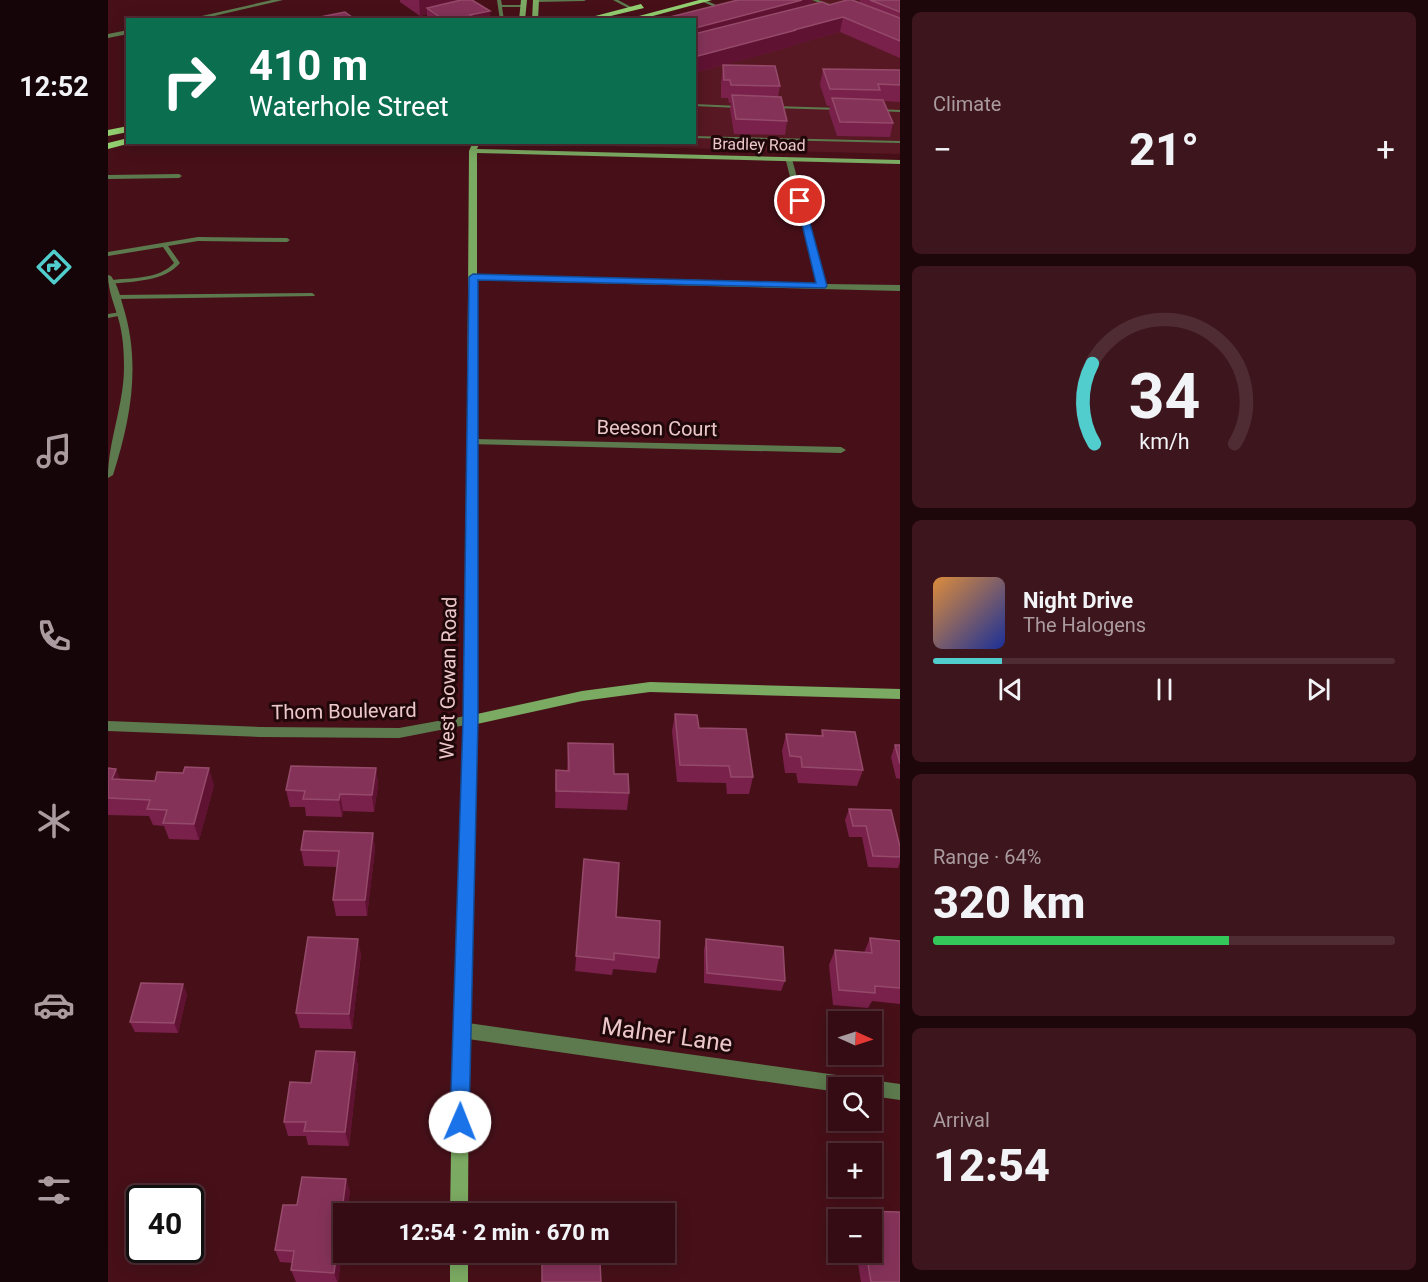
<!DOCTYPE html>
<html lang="en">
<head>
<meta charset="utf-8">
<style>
  body { margin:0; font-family:Roboto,sans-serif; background:#3d151c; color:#f1f3f6; height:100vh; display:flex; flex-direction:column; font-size:22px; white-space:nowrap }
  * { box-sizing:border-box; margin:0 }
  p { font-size:20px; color:#aa9ba0 }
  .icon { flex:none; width:33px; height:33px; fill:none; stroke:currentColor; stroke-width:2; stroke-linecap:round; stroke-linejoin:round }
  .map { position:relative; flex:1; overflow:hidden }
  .drawer { display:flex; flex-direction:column; gap:12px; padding:12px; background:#1d070a; width:528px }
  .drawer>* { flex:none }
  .banner { position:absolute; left:18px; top:18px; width:570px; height:126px; border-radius:0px; box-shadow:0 3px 15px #0003,0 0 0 2px #4f2c33; background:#0b6e4f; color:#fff; overflow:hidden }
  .needle { width:39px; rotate:93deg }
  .fabs { position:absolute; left:720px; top:1011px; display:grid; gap:12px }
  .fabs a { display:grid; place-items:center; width:54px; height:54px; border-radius:0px; background:#350c13; box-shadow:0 3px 15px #0003,0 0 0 2px #4f2c33; font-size:30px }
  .speed { position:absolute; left:18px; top:1185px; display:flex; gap:12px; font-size:30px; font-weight:700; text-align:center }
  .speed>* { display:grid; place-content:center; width:78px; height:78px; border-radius:50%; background:#350c13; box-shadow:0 3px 15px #0003,0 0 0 2px #4f2c33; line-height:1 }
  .speed .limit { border:3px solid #111; border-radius:9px; background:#fff; color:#111 }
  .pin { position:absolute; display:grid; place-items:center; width:51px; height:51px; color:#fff; margin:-26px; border:3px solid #fff; border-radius:50%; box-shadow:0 2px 6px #0007 }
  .me { position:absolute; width:66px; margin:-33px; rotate:1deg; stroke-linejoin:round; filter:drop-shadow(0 0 4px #0008) }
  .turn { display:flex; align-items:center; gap:21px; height:126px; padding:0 24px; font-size:27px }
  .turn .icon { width:78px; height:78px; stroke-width:2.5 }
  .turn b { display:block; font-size:42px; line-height:51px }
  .big { font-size:45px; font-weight:800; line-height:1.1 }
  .drawer .tile { flex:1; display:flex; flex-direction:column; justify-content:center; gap:9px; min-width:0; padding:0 21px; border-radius:9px; background:#3d151c }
  .drawer .dial { align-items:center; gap:0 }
  .dial svg { height:156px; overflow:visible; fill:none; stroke:#4f2c33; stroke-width:7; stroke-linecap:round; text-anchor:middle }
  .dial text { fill:#f1f3f6; stroke:none }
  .song { display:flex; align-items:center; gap:18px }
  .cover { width:72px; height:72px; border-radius:9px; background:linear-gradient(135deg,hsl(30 70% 55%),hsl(230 70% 35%)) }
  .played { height:6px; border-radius:3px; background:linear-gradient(90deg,#52cdcd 15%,#4f2c33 15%) }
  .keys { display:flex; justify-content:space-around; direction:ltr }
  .heat { display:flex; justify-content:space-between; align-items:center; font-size:33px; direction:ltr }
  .charge { height:9px; border-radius:4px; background:linear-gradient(90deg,#34c759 64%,#4f2c33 0) }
  .trip { position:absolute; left:225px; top:1203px; width:342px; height:60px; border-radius:0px; background:#350c13; box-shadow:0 3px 15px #0003,0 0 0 2px #4f2c33; font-weight:800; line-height:60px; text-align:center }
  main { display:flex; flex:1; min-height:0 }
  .tabs { display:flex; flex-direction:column; width:108px; justify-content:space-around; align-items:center; background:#150508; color:#aa9ba0 }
  .tabs .icon { width:42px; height:42px }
  .tabs .active { color:#52cdcd }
  .tabs b { font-size:27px; color:#f1f3f6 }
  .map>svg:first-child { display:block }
  .built { fill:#571823 }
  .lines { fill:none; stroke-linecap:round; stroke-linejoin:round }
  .lane { fill:#5d7a4e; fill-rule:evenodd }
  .street { fill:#5d7a4e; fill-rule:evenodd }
  .secondary { fill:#7baa62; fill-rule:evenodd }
  .primary { fill:#92cf71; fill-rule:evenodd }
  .wall { fill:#79214b }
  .shaded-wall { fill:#601232 }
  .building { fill:#853259; stroke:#954a6a; stroke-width:1.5 }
  .route { fill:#1a73e8; stroke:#114b97; stroke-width:1.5 }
  .labels { text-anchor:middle; stroke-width:6; stroke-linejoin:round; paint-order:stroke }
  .far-street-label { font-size:16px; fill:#ecc7c9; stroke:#1f070a }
  .street-label { font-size:20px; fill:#ecc7c9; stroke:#1f070a }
  .near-street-label { font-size:24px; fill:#ecc7c9; stroke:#1f070a }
</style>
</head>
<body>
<main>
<nav class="tabs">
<b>12:52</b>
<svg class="icon active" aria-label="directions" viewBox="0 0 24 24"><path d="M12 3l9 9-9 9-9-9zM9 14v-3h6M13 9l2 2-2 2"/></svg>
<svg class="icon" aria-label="music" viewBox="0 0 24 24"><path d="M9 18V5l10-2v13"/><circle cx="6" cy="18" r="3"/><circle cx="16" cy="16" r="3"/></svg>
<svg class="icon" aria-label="phone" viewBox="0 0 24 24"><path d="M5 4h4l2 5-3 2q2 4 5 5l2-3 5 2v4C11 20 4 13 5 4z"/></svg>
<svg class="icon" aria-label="climate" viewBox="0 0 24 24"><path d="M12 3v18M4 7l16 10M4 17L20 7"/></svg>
<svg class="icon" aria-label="car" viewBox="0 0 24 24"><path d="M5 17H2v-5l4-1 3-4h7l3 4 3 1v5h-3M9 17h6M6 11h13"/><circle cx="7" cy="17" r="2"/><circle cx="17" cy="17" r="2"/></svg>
<svg class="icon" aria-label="filters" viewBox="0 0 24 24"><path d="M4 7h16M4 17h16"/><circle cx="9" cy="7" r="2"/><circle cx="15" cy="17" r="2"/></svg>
</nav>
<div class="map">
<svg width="792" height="1282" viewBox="0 0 792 1282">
  <rect width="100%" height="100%" fill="#471019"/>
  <path class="built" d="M624,0H792V154L394,143L586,142V20L553,19Z"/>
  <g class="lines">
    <path class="lane" d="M389,0H393L394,5H416L418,6L416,7H394L396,20H392Z
      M427,0H478L476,1L428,2L426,1Z
      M505,0H510L525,8L522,9Z
      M595,0H597L617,9L614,10L595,2Z
      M704,0H710L733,8L728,9Z
      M329,14L330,16L313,20H303Z
      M586,104L631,106L633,107L631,108L586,106Z
      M665,106L733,108L735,109L733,110L663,108V107Z
      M768,109L792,110V112L770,111H768Z
      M586,136L792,141V143L586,138Z
      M0,175L71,174L74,176L71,178L0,179Z
      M90,237L179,238L182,240L179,242L90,241L60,246L72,263C56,282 25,281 3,284L0,282L3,280C23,278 52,279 66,263L55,247L0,256V252Z
      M204,293L207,295L206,296L8,299L5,297L8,295Z
      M13,312L15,313V315L0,318V314Z"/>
    <path class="street" d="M164,0H175L89,20H76Z
      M20,30V34L0,38V34Z
      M677,157L684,159L718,284L792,285V291L365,280L361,277L365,274L709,283Z
      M0,275L3,276C10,286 12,295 15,306C33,363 23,419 5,475L0,478C0,441 16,405 16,367C16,352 15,336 11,321C7,306 0,291 0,275Z
      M364,439L733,447L738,450L733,453L360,444L359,442Z
      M363,715L368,717L369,720L368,723L291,738L152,737L0,731V721L152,727L291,728Z
      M353,1022L792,1084V1100L764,1096V1088H730V1092L353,1038L347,1035L345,1030L347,1025Z"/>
    <path class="secondary" d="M413,0H419L417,20H411Z
      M425,0H431L430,20H424Z
      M365,142H372L369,149L792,160V164L369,153V714L474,691L542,682L792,689V699L542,692L474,701L369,724L361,1030L360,1214H342L345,1030L357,720L361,151Z
      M342,1252H360V1282H342Z"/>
    <path class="primary" d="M591,0H604L530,20H516Z
      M533,4L536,8L486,20H472Z
      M20,126V132L0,136V130Z
      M20,138V142L23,143L0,149V143Z"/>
  </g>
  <path class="wall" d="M292,0H364L382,20H319V14L312,16L292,2Z
    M704,0L703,4L721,5L751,3L752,1L751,0H792V58L732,32L685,45V46L586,73V20Z
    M615,65L672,86L670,97L679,121L677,135L626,134L622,109L623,103H621L620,98H613V83Z
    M715,69L792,70V102L775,101L785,123L782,137L729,136L721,112L722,106H719L712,85Z
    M567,714L591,728L645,777L641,794H619L618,783L569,782L564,731Z
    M714,730L755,770L749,786L690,783L688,773H677L674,751L678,734L713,735Z
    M460,743L506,774L521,793L519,810L447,808L448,770L459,771Z
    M787,745H792V779L788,778L783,757Z
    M0,768L8,769L12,780L106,785L91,840L61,839L56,826L45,825L41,816L0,815Z
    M268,768L270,785L266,812L235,811L234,817L198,816L197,807H182L178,790Z
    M741,809L792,847V862L790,868L760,867L754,837H741L737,820Z
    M265,833L267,849L259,916H228L225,900L229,867L196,866L193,850Z
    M476,859L508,917L551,958L548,973L505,969L504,975L467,971Z
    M762,938L792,941V1004L764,1001L760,1008L725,1005L721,965L727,950L756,953Z
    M598,939L677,981L673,991L596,983V950Z
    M253,954L244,1029L192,1028L188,1013Z
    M79,994L70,1033L27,1032L22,1022Z
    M247,1052L250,1066L241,1146L200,1145L198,1136H180L176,1122L203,1083Z
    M238,1179L242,1192L236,1214V1239L230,1282H188L183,1270L185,1263L172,1262L167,1250L189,1205Z
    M751,1211L792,1212V1282H753L748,1252H764V1220H745Z"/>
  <path class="shaded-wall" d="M311,0H354L319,8V14L312,16Z
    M694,0H704L701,13L586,44L587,28Z
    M382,11V20H351L362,15Z
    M735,17L732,32L685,45V46L586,73V57Z
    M101,768L106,785L91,840L86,824Z
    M268,768L270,785L266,812L264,795Z
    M8,769L14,785L4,779Z
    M232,794L235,811L234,817L231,800Z
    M265,833L267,849L259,916L257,900Z
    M250,939L253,954L244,1029L241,1014Z
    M75,984L79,994L70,1033L66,1023Z
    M247,1052L250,1066L241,1146L237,1132Z
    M238,1179L242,1192L239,1214H236V1239L230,1282H229L226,1273Z"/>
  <path class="building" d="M353,0H364L382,11L362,15L365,17L351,20H336L319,8Z
    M630,0H694L587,28L586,33V20H550Z
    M739,0H744L792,18V41L735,17L686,30H688L586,57V34L714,2L721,5Z
    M762,0H792V12Z
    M237,12L248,20L202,19Z
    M615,65L667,66L672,86L623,85L622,80H616Z
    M715,69L792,70V85L770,84L772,90L722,89Z
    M624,95L673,97L679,121L628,119Z
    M724,98L775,100L785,123L732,122Z
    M567,714L589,715L591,728L638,729L645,777H623L621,766L572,765Z
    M714,730L747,732L755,770L694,767L693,757L682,756L678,734L715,736Z
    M460,743L505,744L506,774H520L521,793L448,791V770L461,771Z
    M787,745H792V764Z
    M183,766L268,768L264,795L232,794L231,800L195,799L197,791L178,790Z
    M77,767L101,768L86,824L55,823L59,810L39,809L42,800L0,798V768L8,769L4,779L47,781L49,772L75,773Z
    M741,809L783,810L792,847V857L765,856L758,826H745Z
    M196,831L265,833L257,900H225L231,851L193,850Z
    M476,859L511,863L508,917L552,921L551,958L506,953V960L468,956Z
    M200,937L250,939L241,1014L188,1013Z
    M762,938L792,941V988L767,986V993L731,990L727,950L764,953Z
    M598,939L675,947L677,981L599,973Z
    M33,983L75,984L66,1023L22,1022Z
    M208,1051L247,1052L237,1132L196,1131L198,1122H176L182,1082L203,1083Z
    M194,1177L238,1179L226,1273L183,1270L186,1251L167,1250L175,1205H189Z
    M751,1211L792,1212V1282H763L758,1252H764V1220H752Z
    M434,1260L492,1262L493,1282H434Z"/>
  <path class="route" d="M688,199L696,201L719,286L717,288L370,280V720L361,1122L359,1128L352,1131L345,1128L342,1122L355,720L361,277L365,274L708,283Z"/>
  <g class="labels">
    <g class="far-street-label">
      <text transform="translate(651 144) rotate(1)" y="6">Bradley Road</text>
    </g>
    <g class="street-label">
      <text transform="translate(549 428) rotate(1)" y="7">Beeson Court</text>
      <text transform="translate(340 678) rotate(-89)" y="7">West Gowan Road</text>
      <text transform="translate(236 711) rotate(-1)" y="7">Thom Boulevard</text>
    </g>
    <g class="near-street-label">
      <text transform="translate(559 1035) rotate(8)" y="8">Malner Lane</text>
    </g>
  </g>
</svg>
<div class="fabs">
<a><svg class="needle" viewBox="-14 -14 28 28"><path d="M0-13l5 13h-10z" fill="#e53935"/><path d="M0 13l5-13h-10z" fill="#aa9ba0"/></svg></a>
<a><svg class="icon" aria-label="search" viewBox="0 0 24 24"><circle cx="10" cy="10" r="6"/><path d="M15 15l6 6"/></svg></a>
<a>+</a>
<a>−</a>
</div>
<div class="speed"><div class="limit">40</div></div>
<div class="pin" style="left:692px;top:201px;background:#d93025"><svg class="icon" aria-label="arrive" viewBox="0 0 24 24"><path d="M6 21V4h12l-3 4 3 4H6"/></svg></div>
<svg class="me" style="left:352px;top:1122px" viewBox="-20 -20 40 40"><circle r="19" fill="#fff"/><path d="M0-13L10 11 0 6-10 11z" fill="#1a73e8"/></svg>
<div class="trip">12:54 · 2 min · 670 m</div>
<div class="banner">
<div class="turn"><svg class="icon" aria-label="right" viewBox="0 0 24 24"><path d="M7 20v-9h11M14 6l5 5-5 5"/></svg><div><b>410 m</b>Waterhole Street</div></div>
</div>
</div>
<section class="drawer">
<div class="tile"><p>Climate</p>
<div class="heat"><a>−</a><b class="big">21°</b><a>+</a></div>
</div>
<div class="tile dial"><svg viewBox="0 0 100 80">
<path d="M14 69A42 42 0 1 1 86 69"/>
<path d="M14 69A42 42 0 0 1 13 28" stroke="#52cdcd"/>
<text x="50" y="56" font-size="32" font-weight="700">34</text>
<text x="50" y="72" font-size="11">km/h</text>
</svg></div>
<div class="tile">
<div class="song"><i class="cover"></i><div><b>Night Drive</b><p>The Halogens</p></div></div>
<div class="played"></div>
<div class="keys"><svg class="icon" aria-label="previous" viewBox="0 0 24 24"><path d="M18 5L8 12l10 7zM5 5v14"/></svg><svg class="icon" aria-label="pause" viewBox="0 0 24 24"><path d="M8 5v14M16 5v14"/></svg><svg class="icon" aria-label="next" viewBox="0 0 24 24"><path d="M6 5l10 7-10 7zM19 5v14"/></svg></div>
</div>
<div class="tile"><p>Range · 64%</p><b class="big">320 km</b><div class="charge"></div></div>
<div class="tile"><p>Arrival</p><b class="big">12:54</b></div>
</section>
</main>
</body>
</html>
